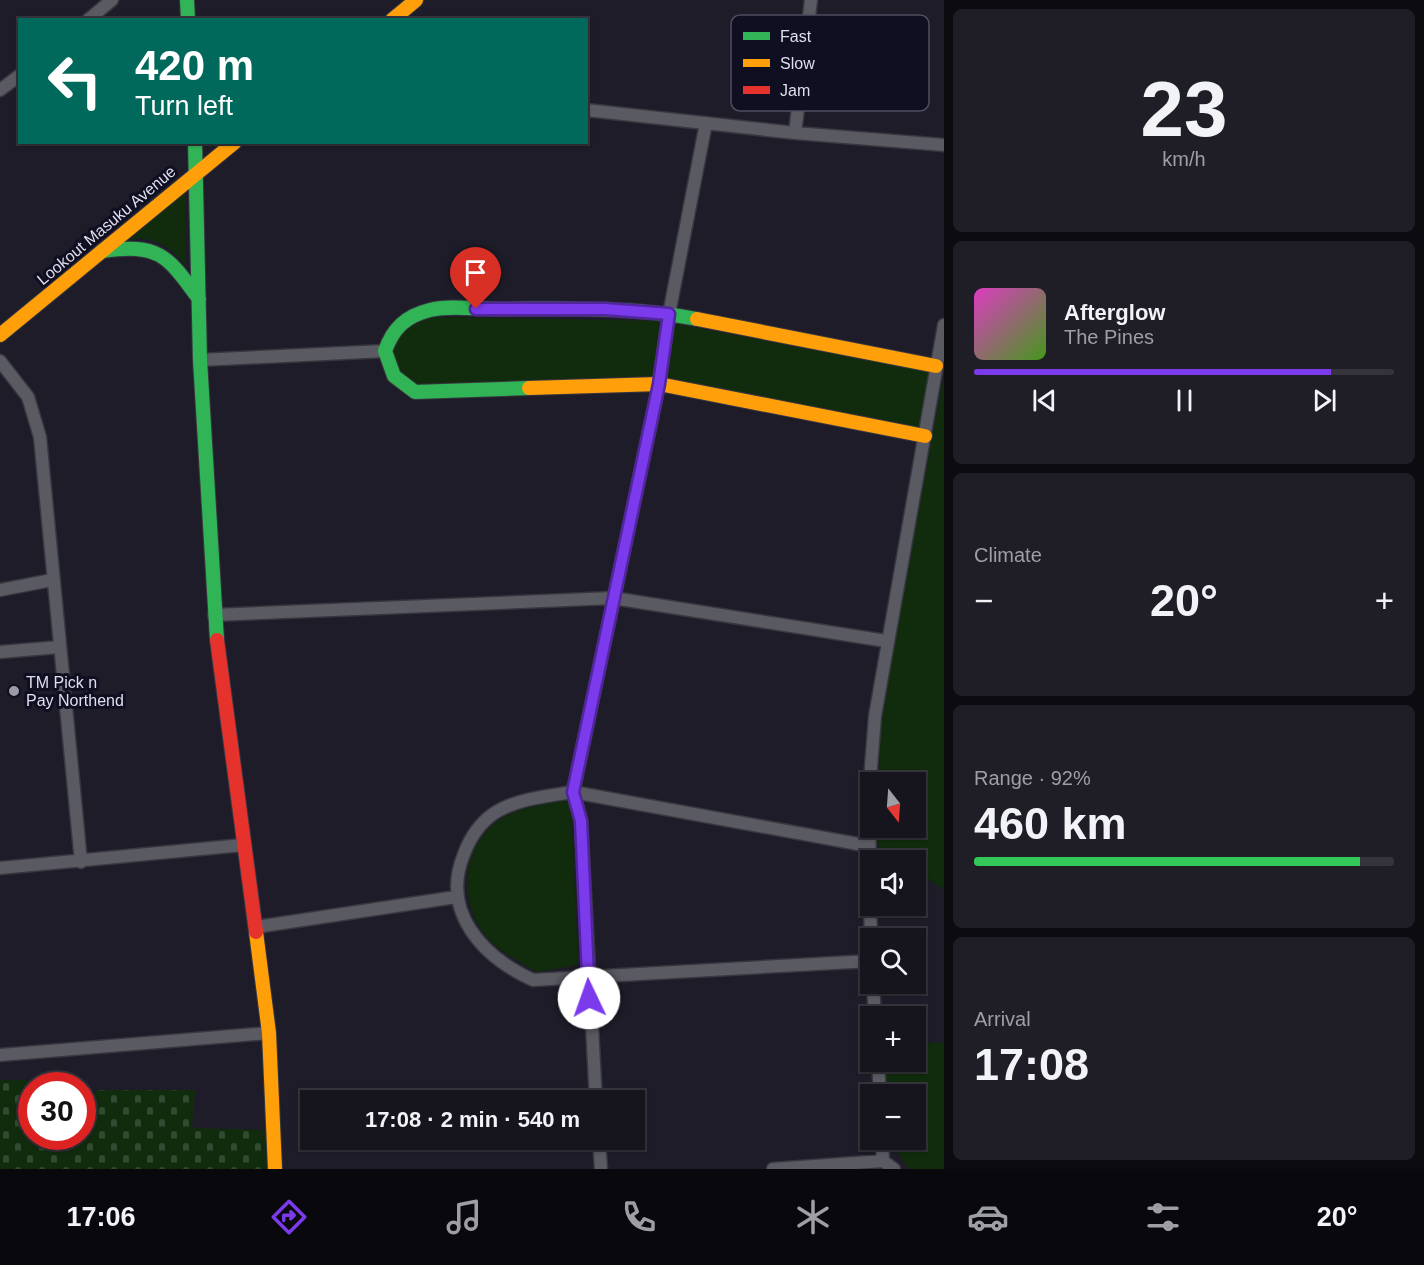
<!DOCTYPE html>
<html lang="en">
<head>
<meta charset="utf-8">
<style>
  body { margin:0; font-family:Arial,sans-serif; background:#1f1e27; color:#f1f3f6; height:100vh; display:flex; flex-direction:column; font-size:22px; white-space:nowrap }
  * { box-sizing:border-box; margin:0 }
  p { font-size:20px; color:#9e9fa4 }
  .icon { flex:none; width:33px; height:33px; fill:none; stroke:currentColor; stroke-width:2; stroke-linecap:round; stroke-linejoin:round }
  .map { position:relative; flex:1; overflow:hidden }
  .details { display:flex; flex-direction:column; gap:9px; padding:9px; background:#0c0c10; width:480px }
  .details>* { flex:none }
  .banner { position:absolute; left:18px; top:18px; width:570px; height:126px; border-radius:0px; box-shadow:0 2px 4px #0004,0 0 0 2px #35343c; background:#00695c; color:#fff; overflow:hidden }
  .needle { width:39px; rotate:163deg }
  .controls { position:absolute; left:860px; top:772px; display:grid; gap:12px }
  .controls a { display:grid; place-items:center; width:66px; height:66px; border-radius:0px; background:#16151e; box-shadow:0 2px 4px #0004,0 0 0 2px #35343c; font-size:30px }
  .speed { position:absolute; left:18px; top:1072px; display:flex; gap:12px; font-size:30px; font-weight:700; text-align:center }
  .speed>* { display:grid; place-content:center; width:78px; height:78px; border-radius:50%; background:#16151e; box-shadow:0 2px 4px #0004,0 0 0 2px #35343c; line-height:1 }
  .speed .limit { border:9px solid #d22; background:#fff; color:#111 }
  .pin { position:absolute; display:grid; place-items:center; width:51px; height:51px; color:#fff; margin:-62px -26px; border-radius:50% 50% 50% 0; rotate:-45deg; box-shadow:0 0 6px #0007 }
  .pin .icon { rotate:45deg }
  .me { position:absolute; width:66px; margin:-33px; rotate:357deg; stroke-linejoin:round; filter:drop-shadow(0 0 4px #0008) }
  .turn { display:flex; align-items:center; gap:21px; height:126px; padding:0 18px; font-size:27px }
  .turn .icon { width:78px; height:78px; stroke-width:2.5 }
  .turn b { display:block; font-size:42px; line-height:51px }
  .big { font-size:45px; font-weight:800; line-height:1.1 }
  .details .tile { flex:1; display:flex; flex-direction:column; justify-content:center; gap:9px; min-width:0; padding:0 21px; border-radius:9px; background:#1f1e27 }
  .details .dial { align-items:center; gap:0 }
  .dial b { font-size:78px; line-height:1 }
  .song { display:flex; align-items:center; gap:18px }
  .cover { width:72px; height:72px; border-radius:9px; background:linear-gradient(135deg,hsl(310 70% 55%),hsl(100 70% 35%)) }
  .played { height:6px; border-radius:3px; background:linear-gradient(90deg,#7c3aed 85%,#35343c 85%) }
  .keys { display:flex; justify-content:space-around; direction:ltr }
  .heat { display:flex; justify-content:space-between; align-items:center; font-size:33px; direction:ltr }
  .charge { height:9px; border-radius:4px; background:linear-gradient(90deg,#34c759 92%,#35343c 0) }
  .trip { position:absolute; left:300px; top:1090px; width:345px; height:60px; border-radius:0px; background:#16151e; box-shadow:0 2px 4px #0004,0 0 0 2px #35343c; font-weight:800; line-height:60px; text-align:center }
  .tab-bar { display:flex; height:96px; justify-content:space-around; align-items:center; background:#09080c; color:#9e9fa4 }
  .tab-bar .icon { width:42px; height:42px }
  .tab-bar .active { color:#7c3aed }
  .tab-bar b { font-size:27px; color:#f1f3f6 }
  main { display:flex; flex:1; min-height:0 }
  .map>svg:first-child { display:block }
  .green { fill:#102c0d }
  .cemetery { fill:url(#cemetery-stones) }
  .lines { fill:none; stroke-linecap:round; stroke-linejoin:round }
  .street-casing { stroke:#383740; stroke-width:15 }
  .fast-casing { stroke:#383740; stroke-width:16 }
  .slow-casing { stroke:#383740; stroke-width:16 }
  .jam-casing { stroke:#383740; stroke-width:16 }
  .street { stroke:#5a5a63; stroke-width:12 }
  .fast { stroke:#30b455; stroke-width:14 }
  .slow { stroke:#ff9f0a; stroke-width:14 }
  .jam { stroke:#e5322d; stroke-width:14 }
  .route-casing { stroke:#51269a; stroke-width:15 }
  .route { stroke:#7c3aed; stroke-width:10 }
  .poi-dot { fill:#9b9ba8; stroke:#100f22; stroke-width:2 }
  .labels { text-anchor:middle; stroke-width:6; stroke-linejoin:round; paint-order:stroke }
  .street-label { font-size:16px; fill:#dfdfed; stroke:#100f22 }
  .poi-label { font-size:16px; fill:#dfdfed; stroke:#100f22; text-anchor:start }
  .key { fill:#100f22; stroke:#4e4d5f; stroke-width:1.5 }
  .key-label { font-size:16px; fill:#dfdfed }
</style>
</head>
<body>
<main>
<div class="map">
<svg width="944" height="1169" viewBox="0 0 944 1169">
  <defs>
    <pattern id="cemetery-stones" width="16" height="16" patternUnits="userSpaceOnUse" patternTransform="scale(1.5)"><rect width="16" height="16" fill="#102c0d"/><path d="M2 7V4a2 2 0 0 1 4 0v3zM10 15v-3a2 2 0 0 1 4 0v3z" fill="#324a31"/></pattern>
  </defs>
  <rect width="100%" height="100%" fill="#1d1c28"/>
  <path class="green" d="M185,192V265C171,247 153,235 129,240Z
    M435,317L661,321L929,372L920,427L651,376L418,384L398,370L392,349C404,330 413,323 435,317Z
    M944,374V890L915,870V861H901L878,845V828H915V783H879L881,717Z
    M568,800L572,821L578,965L537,972C523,963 503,954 491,942C458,908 458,851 498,821C517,807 546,804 568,800Z
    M944,1042V1169H909L889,1140H915V1095H885L882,1062H915V1044Z"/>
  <path class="cemetery" d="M0,1080H32L31,1137L57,1140L60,1137H82L83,1109L97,1090H195L192,1128L264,1130L268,1169H0Z"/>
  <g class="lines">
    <defs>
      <path id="street" d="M88,20L112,0
        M0,90L20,75
        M586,110L795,133L944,145
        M795,133L811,0
        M200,360L385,351
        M0,361L28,397L40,437L81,862
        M0,590L52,580
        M214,615L613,598L886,641
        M0,652L60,647
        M869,846L573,792C547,796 515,799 493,814C479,824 470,838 464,854C440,912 483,957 533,980L870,961
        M0,868L243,845
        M870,892L869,793L875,716L944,325
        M870,906L871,939
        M256,927L456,897
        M873,984L875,1017
        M0,1055L269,1033
        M878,1062L880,1095
        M596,1101L581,821L573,792L659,384L669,314L706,123
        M599,1140L601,1169
        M882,1140L883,1161L894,1169
        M773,1169L883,1161"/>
      <path id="fast" d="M187,0L188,20
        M195,142L200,360L217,640
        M102,251C159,243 167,255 199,299
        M529,388L415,392L394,376L385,351C393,328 406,316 430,310C449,305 475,309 495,309C562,309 630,306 697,319"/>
      <path id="slow" d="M392,20L416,0
        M697,319L936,366
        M0,335L235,142
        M529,388L659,384L925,436
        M256,932L269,1033L275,1169"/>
      <path id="jam" d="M217,640L256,932"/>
    </defs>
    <use href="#street" class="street-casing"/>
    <use href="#fast" class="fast-casing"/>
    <use href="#slow" class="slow-casing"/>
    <use href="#jam" class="jam-casing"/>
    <use href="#street" class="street"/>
    <use href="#fast" class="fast"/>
    <use href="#slow" class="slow"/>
    <use href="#jam" class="jam"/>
  </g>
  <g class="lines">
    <defs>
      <path id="route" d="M476,309H605L669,314L659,384L573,792L581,821L589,998"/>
    </defs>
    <use href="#route" class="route-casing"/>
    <use href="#route" class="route"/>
  </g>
  <circle class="poi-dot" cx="14" cy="691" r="6"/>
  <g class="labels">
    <g class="street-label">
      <text transform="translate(106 225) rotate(-40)" y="6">Lookout Masuku Avenue</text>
    </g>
    <g class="poi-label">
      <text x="26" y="688">TM Pick n<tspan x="26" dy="18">Pay Northend</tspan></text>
    </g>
  </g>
  <rect x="731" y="15" width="198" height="96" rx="9" class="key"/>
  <rect x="743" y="32" width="27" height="8" fill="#30b455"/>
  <rect x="743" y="59" width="27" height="8" fill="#ff9f0a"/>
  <rect x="743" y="86" width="27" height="8" fill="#e5322d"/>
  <g class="key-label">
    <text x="780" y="42">Fast</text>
    <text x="780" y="69">Slow</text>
    <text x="780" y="96">Jam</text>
  </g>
</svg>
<div class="controls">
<a><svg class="needle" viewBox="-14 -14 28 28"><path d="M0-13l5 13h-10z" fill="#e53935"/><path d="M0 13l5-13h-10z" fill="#9e9fa4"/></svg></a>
<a><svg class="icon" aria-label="sound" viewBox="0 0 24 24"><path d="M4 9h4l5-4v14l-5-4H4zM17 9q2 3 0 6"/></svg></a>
<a><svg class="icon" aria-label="search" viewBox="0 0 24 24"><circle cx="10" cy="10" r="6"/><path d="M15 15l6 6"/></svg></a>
<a>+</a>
<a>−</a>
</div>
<div class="speed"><div class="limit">30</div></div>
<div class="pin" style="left:476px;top:309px;background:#d93025"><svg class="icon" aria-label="arrive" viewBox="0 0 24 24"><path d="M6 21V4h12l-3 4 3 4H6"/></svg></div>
<svg class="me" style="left:589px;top:998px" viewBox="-20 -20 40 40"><circle r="19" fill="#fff"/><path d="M0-13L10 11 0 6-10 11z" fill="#7c3aed"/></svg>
<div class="trip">17:08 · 2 min · 540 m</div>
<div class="banner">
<div class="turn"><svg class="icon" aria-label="left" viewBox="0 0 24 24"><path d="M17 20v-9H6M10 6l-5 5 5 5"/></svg><div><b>420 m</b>Turn left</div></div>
</div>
</div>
<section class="details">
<div class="tile dial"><b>23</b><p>km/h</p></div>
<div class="tile">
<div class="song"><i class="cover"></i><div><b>Afterglow</b><p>The Pines</p></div></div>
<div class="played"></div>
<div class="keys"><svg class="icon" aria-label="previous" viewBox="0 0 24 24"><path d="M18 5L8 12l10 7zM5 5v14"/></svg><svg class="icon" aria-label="pause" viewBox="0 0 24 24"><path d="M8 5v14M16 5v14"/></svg><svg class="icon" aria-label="next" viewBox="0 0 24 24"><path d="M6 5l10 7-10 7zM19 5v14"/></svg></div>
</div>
<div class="tile"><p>Climate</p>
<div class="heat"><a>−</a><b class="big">20°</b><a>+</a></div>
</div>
<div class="tile"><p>Range · 92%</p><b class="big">460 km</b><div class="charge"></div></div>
<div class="tile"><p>Arrival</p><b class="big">17:08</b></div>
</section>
</main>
<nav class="tab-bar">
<b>17:06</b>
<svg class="icon active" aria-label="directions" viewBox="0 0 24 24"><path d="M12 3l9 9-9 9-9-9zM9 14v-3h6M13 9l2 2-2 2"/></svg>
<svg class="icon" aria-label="music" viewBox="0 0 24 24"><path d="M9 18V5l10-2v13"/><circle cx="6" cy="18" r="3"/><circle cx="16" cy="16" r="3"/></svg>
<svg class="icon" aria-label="phone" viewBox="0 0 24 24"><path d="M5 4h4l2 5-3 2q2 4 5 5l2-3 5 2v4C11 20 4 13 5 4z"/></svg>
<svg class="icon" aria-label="climate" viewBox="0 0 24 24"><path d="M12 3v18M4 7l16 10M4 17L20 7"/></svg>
<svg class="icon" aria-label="car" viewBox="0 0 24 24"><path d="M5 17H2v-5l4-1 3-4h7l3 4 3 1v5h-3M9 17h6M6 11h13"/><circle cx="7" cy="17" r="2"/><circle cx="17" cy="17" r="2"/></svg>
<svg class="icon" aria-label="filters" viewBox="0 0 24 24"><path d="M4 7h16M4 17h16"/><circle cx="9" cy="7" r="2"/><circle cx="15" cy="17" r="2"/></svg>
<b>20°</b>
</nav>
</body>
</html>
